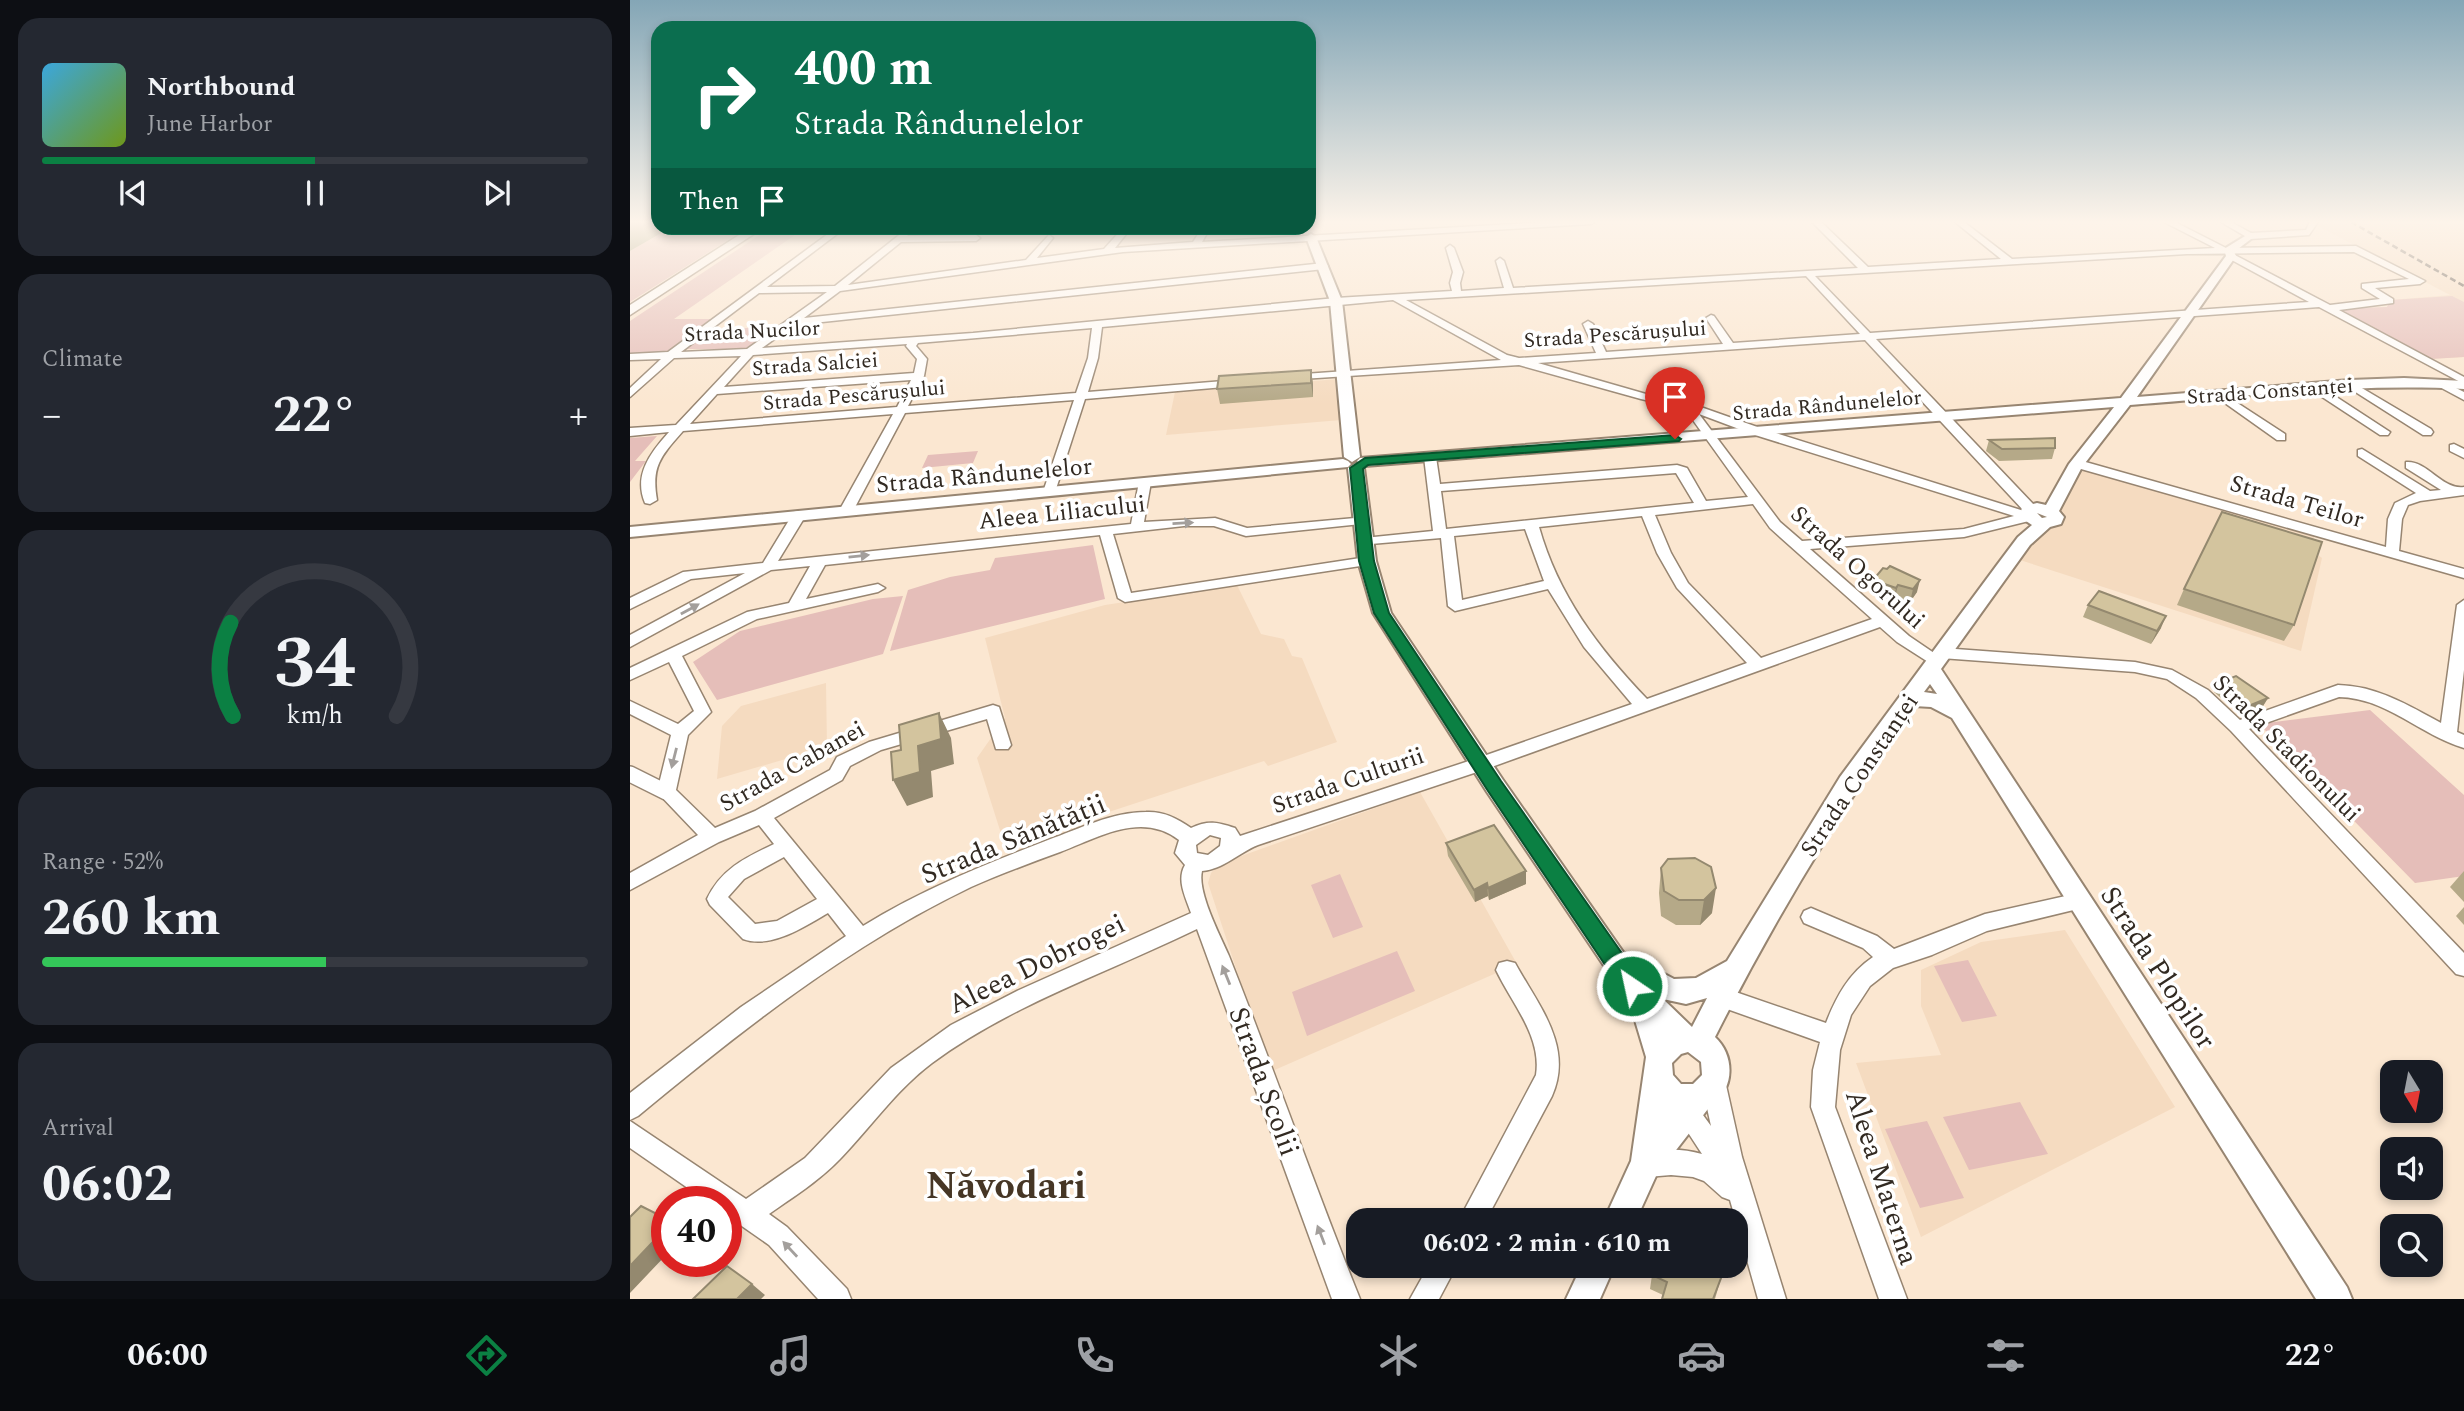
<!DOCTYPE html>
<html lang="en">
<head>
<meta charset="utf-8">
<style>
  body { margin:0; font-family:Spectral,serif; background:#242831; color:#f1f3f6; height:100vh; display:flex; flex-direction:column; font-size:26px; white-space:nowrap }
  * { box-sizing:border-box; margin:0 }
  p { font-size:23px; color:#9ea1a6 }
  .icon { flex:none; width:38px; height:38px; fill:none; stroke:currentColor; stroke-width:2; stroke-linecap:round; stroke-linejoin:round }
  .map { position:relative; flex:1; overflow:hidden }
  .details { display:flex; flex-direction:column; gap:18px; padding:18px; background:#0d0f14; width:630px }
  .details>* { flex:none }
  .guide { position:absolute; left:21px; top:21px; width:665px; height:214px; border-radius:21px; box-shadow:0 4px 10px #0003; background:#0b6e4f; color:#fff; overflow:hidden }
  .needle { width:46px; rotate:170deg }
  .tools { position:absolute; left:1750px; top:1060px; display:grid; gap:14px }
  .tools a { display:grid; place-items:center; width:63px; height:63px; border-radius:14px; background:#171b24; box-shadow:0 4px 10px #0003; font-size:35px }
  .speed { position:absolute; left:21px; top:1186px; display:flex; gap:14px; font-size:35px; font-weight:700; text-align:center }
  .speed>* { display:grid; place-content:center; width:91px; height:91px; border-radius:50%; background:#171b24; box-shadow:0 4px 10px #0003; line-height:1 }
  .speed .limit { border:10px solid #d22; background:#fff; color:#111 }
  .pin { position:absolute; display:grid; place-items:center; width:60px; height:60px; color:#fff; margin:-72px -30px; border-radius:50% 50% 50% 0; rotate:-45deg; box-shadow:0 0 7px #0007 }
  .pin .icon { rotate:45deg }
  .me { position:absolute; width:77px; margin:-38px; rotate:326deg; stroke-linejoin:round; filter:drop-shadow(0 0 5px #0008) }
  .turn { display:flex; align-items:center; gap:24px; height:147px; padding:0 28px; font-size:32px }
  .turn .icon { width:91px; height:91px; stroke-width:2.5 }
  .turn b { display:block; font-size:49px; line-height:60px }
  .then { display:flex; align-items:center; height:66px; padding:0 28px; background:#0003; gap:14px; font-size:26px }
  .big { font-size:52px; font-weight:700; line-height:1.1 }
  .details .widget { flex:1; display:flex; flex-direction:column; justify-content:center; gap:10px; min-width:0; padding:0 24px; border-radius:21px; background:#242831 }
  .details .dial { align-items:center; gap:0 }
  .dial svg { height:182px; overflow:visible; fill:none; stroke:#363941; stroke-width:7; stroke-linecap:round; text-anchor:middle }
  .dial text { fill:#f1f3f6; stroke:none }
  .song { display:flex; align-items:center; gap:21px }
  .cover { width:84px; height:84px; border-radius:10px; background:linear-gradient(135deg,hsl(200 70% 55%),hsl(80 70% 35%)) }
  .played { height:7px; border-radius:4px; background:linear-gradient(90deg,#0b8043 50%,#363941 50%) }
  .keys { display:flex; justify-content:space-around; direction:ltr }
  .heat { display:flex; justify-content:space-between; align-items:center; font-size:38px; direction:ltr }
  .charge { height:10px; border-radius:5px; background:linear-gradient(90deg,#34c759 52%,#363941 0) }
  .trip { position:absolute; left:716px; top:1208px; width:402px; height:70px; border-radius:21px; background:#171b24; box-shadow:0 4px 10px #0003; font-weight:700; line-height:70px; text-align:center }
  .tabs { display:flex; height:112px; justify-content:space-around; align-items:center; background:#090b0e; color:#9ea1a6 }
  .tabs .icon { width:49px; height:49px }
  .tabs .active { color:#0b8043 }
  .tabs b { font-size:32px; color:#f1f3f6 }
  main { display:flex; flex:1; min-height:0 }
  .map>svg:first-child { display:block }
  .built { fill:#f5dbc0 }
  .green { fill:#e5beb9 }
  .water { fill:#8f926c }
  .lines { fill:none; stroke-linecap:round; stroke-linejoin:round }
  .pedestrian-casing { stroke:#978571; stroke-width:18 }
  .minor-casing { stroke:#978571; stroke-width:3 }
  .tertiary-casing { stroke:#978571; stroke-width:4 }
  .secondary-casing { stroke:#978571; stroke-width:3 }
  .pedestrian { stroke:#fff; stroke-width:15 }
  .minor { fill:#fff; fill-rule:evenodd }
  .tertiary { fill:#fff; fill-rule:evenodd }
  .secondary { fill:#fff; fill-rule:evenodd }
  .rail { stroke:#4d433a; stroke-width:2.5; stroke-dasharray:6 3.5; stroke-linecap:butt }
  .wall { fill:#b5a988 }
  .shaded-wall { fill:#94896f }
  .building { fill:#d3c49e; stroke:#94896f; stroke-width:2 }
  .oneway { fill:#a39f9c }
  .route { fill:#0b8043; stroke:#07532c; stroke-width:2 }
  .labels { text-anchor:middle; stroke-width:7; stroke-linejoin:round; paint-order:stroke }
  .far-street-label { font-size:21px; fill:#322a22; stroke:#fff }
  .street-label { font-size:24px; fill:#322a22; stroke:#fff }
  .near-street-label { font-size:28px; fill:#322a22; stroke:#fff }
  .near-district-label { font-size:38px; font-weight:bold; fill:#463625; stroke:#fff }
</style>
</head>
<body>
<main>
<section class="details">
<div class="widget">
<div class="song"><i class="cover"></i><div><b>Northbound</b><p>June Harbor</p></div></div>
<div class="played"></div>
<div class="keys"><svg class="icon" aria-label="previous" viewBox="0 0 24 24"><path d="M18 5L8 12l10 7zM5 5v14"/></svg><svg class="icon" aria-label="pause" viewBox="0 0 24 24"><path d="M8 5v14M16 5v14"/></svg><svg class="icon" aria-label="next" viewBox="0 0 24 24"><path d="M6 5l10 7-10 7zM19 5v14"/></svg></div>
</div>
<div class="widget"><p>Climate</p>
<div class="heat"><a>−</a><b class="big">22°</b><a>+</a></div>
</div>
<div class="widget dial"><svg viewBox="0 0 100 80">
<path d="M14 69A42 42 0 1 1 86 69"/>
<path d="M14 69A42 42 0 0 1 13 28" stroke="#0b8043"/>
<text x="50" y="56" font-size="32" font-weight="700">34</text>
<text x="50" y="72" font-size="11">km/h</text>
</svg></div>
<div class="widget"><p>Range · 52%</p><b class="big">260 km</b><div class="charge"></div></div>
<div class="widget"><p>Arrival</p><b class="big">06:02</b></div>
</section>
<div class="map">
<svg width="1834" height="1299" viewBox="0 0 1834 1299">
  <rect width="100%" height="100%" fill="#fbe7d1"/>
  <path class="built" d="M1688,222H1834V357L1800,359L1704,309L1757,307L1761,300L1820,295L1686,225Z
    M709,379L711,420L536,435L545,392Z
    M1446,467L1685,533L1681,550L1692,558L1671,651L1390,560Z
    M607,585L631,634L654,639L662,656L672,658L707,742L638,766L634,761L375,846L347,758L375,718L355,638L475,605Z
    M196,683L197,747L87,779L92,726L111,706Z
    M790,792L887,964L640,1072L578,883L581,873L589,864Z
    M1435,930L1545,1107L1291,1237L1226,1063L1311,1055L1291,1006V970L1351,942Z"/>
  <path class="green" d="M40,228H117L0,302V251Z
    M140,228H175L44,319H85L45,349L33,353L0,355V321Z
    M1822,296L1834,302V357L1800,359L1704,309L1757,307L1761,300Z
    M85,326V329L147,327L115,349H54Z
    M27,436L5,461H16L0,482V438Z
    M348,451L343,463L292,468L298,455Z
    M463,545L475,599L260,651L278,590L320,577L360,570L365,558Z
    M273,596L253,654L87,700L63,662L110,631L243,599Z
    M1740,710L1834,795V876L1785,883L1629,724Z
    M710,874L733,927L703,938L681,885Z
    M767,951L785,991L677,1036L662,992Z
    M1338,960L1367,1016L1332,1022L1304,966Z
    M1390,1102L1418,1154L1339,1170L1313,1117Z
    M1297,1121L1334,1198L1290,1208L1255,1129Z"/>
  <path class="water" d="M0,222H28V228H40L0,251Z"/>
  <g class="lines">
    <defs>
      <path id="pedestrian" d="M0,774L36,792"/>
      <path id="minor" d="M916,222H965L961,224L493,252L210,291L174,318L694,263L698,266L694,269L164,325L132,348L343,333L706,298L822,291L820,283L823,272L816,248L820,245L824,248L833,272L830,283L831,291L874,288L866,261L870,258L874,261L883,288L1228,268L1182,222H1191L1238,267L1371,259L1325,222H1334L1382,259L1585,248L1534,222H1545L1596,248L1726,246L1795,281L1790,284L1745,288L1763,299V303L1709,310L1834,377V384L1689,307L1246,339L1405,506L1407,509L1401,513L1405,517L1403,520L1334,537L1180,549L1279,636L1304,653L1312,648L1505,662L1542,670L1578,690L1610,720L1708,685C1747,686 1778,705 1811,723L1827,605L1834,600V670L1827,732L1834,735V748C1790,735 1757,698 1709,697L1619,729L1834,953V976L1826,974L1601,731L1566,698L1537,679L1505,672L1311,658L1314,662L1306,667L1267,642L1250,627L856,769L628,845C608,853 594,869 572,871C567,892 590,935 599,956C644,1069 684,1185 730,1299H702L567,929C479,972 382,1004 302,1063C266,1090 241,1127 210,1159C189,1181 163,1197 139,1214L157,1227L217,1289L221,1299H188L139,1245L96,1215V1202H78L0,1148V1121L116,1199L175,1158L261,1068L321,1025L389,990L561,913C556,898 546,880 555,865L545,853L549,840C512,811 469,837 430,852C400,863 370,874 341,887C218,946 112,1030 8,1116L0,1120V1093L111,1007L216,936L198,913C174,927 141,949 113,939L80,905L77,899C91,869 115,858 144,844L129,825L89,842L0,890V873L68,835L27,792L41,735L0,714V701L48,724L64,711L39,662L0,680V668L117,612L159,603L180,566L141,570L0,647V635L115,573L61,579L0,609V598L53,572L133,563L164,512L169,511L176,515L148,561L501,524L509,482L515,478L521,482L514,522L585,518L617,528L736,517L738,520L736,523L731,524L616,536L584,526H554L483,534L501,593L737,557L744,561L737,565L495,602L488,598L470,535L195,565L176,599L248,584L255,588L248,592L127,619L52,656L81,712L58,735L46,790L85,828L125,811L200,770L207,757L239,742L363,705L369,707L381,745L378,749H366L357,719L251,750L220,766L212,780L144,818L233,926C291,890 354,865 418,840C449,829 482,812 516,812C533,811 547,818 561,828C578,820 587,822 605,828L610,836L845,759L1002,704L954,647L918,589L825,611L818,606L811,538L729,545L727,542L729,539L734,538L803,531L794,457L796,454H804L806,457L810,484L1047,465L1057,468L1076,501L1118,497L1055,409L1011,399L889,365L656,380L655,378L660,375L871,360L763,300L472,327L468,358L458,392L606,380L612,383L606,386L455,399L425,492L419,496L413,492L444,400L275,413L223,511L216,515L209,511L263,414L53,431C31,456 21,466 27,500L20,504L15,503C3,475 21,452 39,432L0,436V428L46,425L111,356L44,358L0,397V388L31,359L0,360V354L38,352L206,228H215L137,287L205,286L278,228H286L277,236L346,235L350,238L346,241L271,242L218,285L396,260L419,235L423,238L407,258L474,249L493,228H501L485,248L563,242L572,228H580L572,242ZM1724,252L1779,279L1732,284V288L1750,299L1700,305L1601,253L1598,254V258L1679,302L1240,333L1185,276L1557,254ZM1176,276L1230,334L1103,343L1084,316L1081,315L1076,318L1093,344L976,352L963,324L958,321L953,324L966,353L889,358L877,355L776,300ZM197,292L117,349L51,352L129,293ZM462,328L458,358L446,393L278,406L294,376L297,359L286,346L288,343ZM1235,340L1394,511L1133,429L1048,399L1016,394L908,363ZM277,344L276,346L287,359L284,373L94,387L123,355ZM281,380L267,407L60,424L87,394ZM1069,414L1125,435L1384,516L1334,529L1172,541L1150,522ZM1046,473L1064,503L816,529L811,491ZM1123,504L1140,528L1242,619L1131,658L1058,583L1041,553L1025,515ZM1012,516L1027,553L1047,588L1117,663L1017,699C968,648 928,595 909,527ZM895,529L914,581L832,600L824,536ZM580,835L591,838L590,846L578,855L567,853L566,845ZM154,857L187,899L147,921L125,924L98,897L114,879Z
        M1591,222H1601L1621,233L1676,230L1680,222H1688L1679,235L1620,239Z
        M1810,380L1834,392V400L1806,385L1804,383Z
        M1720,381L1801,429L1803,432L1801,435H1793L1716,386L1714,384Z
        M1680,385H1688L1760,432L1758,435H1750L1680,389Z
        M1589,391L1655,434V440H1647L1585,396V392Z
        M1824,444L1834,449V458L1820,451V445Z
        M1732,449L1800,491L1811,490L1776,468V462C1797,460 1812,490 1834,487V495L1790,501L1778,505L1772,519L1769,551L1834,569V578L1444,467L1442,464L1444,461H1452L1756,547L1758,519L1765,503L1786,493L1728,456V450Z
        M1449,893L1456,895L1459,901L1456,907L1357,931L1302,955L1263,968L1240,986L1221,1015L1210,1050L1205,1107L1277,1299H1249L1181,1107L1183,1070L1190,1042L1083,1004L1080,997L1083,990L1091,987L1196,1023C1206,997 1219,973 1243,957L1233,948L1174,923L1171,917L1174,911L1181,908L1247,936L1264,949L1355,914Z
        M877,961L885,963C908,1005 944,1046 922,1096L856,1220H829L906,1075C912,1036 882,1004 866,970L869,963Z
        M1084,1074L1092,1077L1096,1085L1112,1157L1156,1299H1128L1100,1200L1092,1197L1074,1181L1063,1177L1041,1175L1017,1177L1008,1174L1005,1165L1008,1156C1028,1148 1051,1148 1072,1154L1042,1108L1046,1100L1054,1096L1062,1100L1081,1126L1072,1085L1076,1077Z
        M799,1265H827L809,1299H780Z"/>
      <path id="tertiary" d="M1620,233L1625,236L1604,252L1606,256L1507,397L1720,380L1774,378L1834,381V389C1722,383 1611,397 1500,405L1452,467L1429,511L1434,517L1431,524L1420,527L1400,545L1311,669L1717,1287L1722,1299H1686L1322,718L1301,707L1284,706C1210,811 1143,922 1085,1037C1105,1056 1105,1089 1081,1105L1026,1176L1006,1220H974L1001,1161L1016,1057L1004,1017L993,994L857,792L743,613L728,561L718,468L726,463L734,468L746,561L761,613L873,780L993,952L1044,979L1066,978L1097,961L1210,777L1367,565L1388,537L1402,525L1390,517L1392,507L1407,503L1416,505L1439,464L1484,407L735,466L730,464L727,461L730,458L1491,398L1596,256L1594,249ZM1407,513L1417,517L1412,518ZM1300,684L1307,694L1294,692ZM1077,998L1062,1027L1033,999L1056,1004ZM1058,1052L1071,1062L1072,1075L1063,1084H1051L1043,1075L1042,1063L1051,1054Z
        M681,234L686,237L712,301L730,457L722,462L714,457L700,301L676,237Z
        M713,459L718,461L721,464L718,467L0,537V527Z
        M952,1265H985L970,1299H936Z"/>
      <path id="secondary" d="M120,228H133L0,315V305Z"/>
    </defs>
    <use href="#pedestrian" class="pedestrian-casing"/>
    <use href="#minor" class="minor-casing"/>
    <use href="#tertiary" class="tertiary-casing"/>
    <use href="#secondary" class="secondary-casing"/>
    <use href="#pedestrian" class="pedestrian"/>
    <use href="#minor" class="minor"/>
    <use href="#tertiary" class="tertiary"/>
    <use href="#secondary" class="secondary"/>
    <path class="rail" d="M1721,222L1834,286"/>
  </g>
  <path class="wall" d="M681,370L683,384V397L590,404L587,389Z
    M1359,440L1425,448L1422,459L1369,461L1356,451Z
    M1253,568L1287,592L1280,602L1265,597L1263,601L1240,592L1243,580Z
    M1554,589L1664,625L1654,641L1547,605Z
    M1458,605L1531,628L1521,644L1453,617Z
    M1588,683L1638,698L1633,706L1611,715L1584,692Z
    M816,843L896,871V884L859,900L858,896L845,902L818,856Z
    M1065,858L1082,913L1070,925H1046L1031,916L1029,893L1031,868Z
    M1834,871V902L1820,887Z
    M1834,907V925L1826,916Z
    M1079,1269L1091,1278L1085,1299H1032L1033,1295L1020,1289L1022,1275Z"/>
  <path class="shaded-wall" d="M681,370L683,384V397L681,383Z
    M1290,580L1287,592L1280,602L1283,589Z
    M1268,585L1265,597L1263,601L1266,588Z
    M1536,616L1531,628L1521,644L1527,631Z
    M1638,698L1633,706L1611,715L1616,707Z
    M309,713L321,738L324,764L301,771L303,797L277,806L263,780L288,746Z
    M896,871V884L859,900L858,888Z
    M857,883L858,896L845,902L844,890Z
    M1086,888L1082,913L1070,925L1074,900Z
    M37,1227V1254L0,1293V1266Z
    M122,1284L135,1295L131,1299H107Z"/>
  <path class="building" d="M681,370V383L587,389L589,376Z
    M1425,438V448L1372,449L1359,440Z
    M1592,512L1692,542L1664,625L1554,589Z
    M1260,566L1290,580L1283,589L1268,585L1266,588L1243,580L1253,568L1257,569Z
    M1469,591L1536,616L1527,631L1458,605Z
    M1606,676L1638,698L1616,707L1588,683Z
    M309,713L311,739L288,746L290,772L263,780L261,752L271,750L269,725Z
    M864,825L896,871L858,888L857,883L844,890L816,843Z
    M1065,858L1081,867L1086,888L1074,900H1049L1034,891L1031,868L1038,859Z
    M11,1206L37,1219V1227L0,1266V1217Z
    M1026,1265H1078L1077,1268L1091,1278L1083,1299H1032L1037,1282L1022,1275Z
    M97,1266L122,1284L107,1299H63Z"/>
  <defs><path id="oneway-solid" d="M-6-.8H1V-3.2L6.5 0L1 3.2V.8H-6Z" transform="scale(1.75)"/></defs>
  <g class="oneway">
    <use href="#oneway-solid" transform="translate(553 523) rotate(-3)"/>
    <use href="#oneway-solid" transform="translate(229 556) rotate(-6)"/>
    <use href="#oneway-solid" transform="translate(60 609) rotate(-29)"/>
    <use href="#oneway-solid" transform="translate(44 758) rotate(104)"/>
    <use href="#oneway-solid" transform="translate(596 975) rotate(-112)"/>
    <use href="#oneway-solid" transform="translate(691 1235) rotate(-111)"/>
    <use href="#oneway-solid" transform="translate(160 1249) rotate(-133)"/>
  </g>
  <linearGradient id="sky" x2="0" y2="1"><stop stop-color="#84a6b6"/><stop offset="0.55" stop-color="#fdf4ea"/><stop offset="1" stop-color="#fdf4ea" stop-opacity="0"/></linearGradient>
  <rect width="1834" height="404" fill="url(#sky)"/>
  <path class="route" d="M1045,435L1051,439L1049,441L738,465L733,469L744,561L759,613L871,781L1010,979L1013,986L1010,993L1002,996L994,993L858,791L744,613L729,561L720,468L735,458Z"/>
  <g class="labels">
    <g class="far-street-label">
      <text transform="translate(122 331) rotate(-3)" y="7">Strada Nucilor</text>
      <text transform="translate(985 334) rotate(-4)" y="7">Strada Pescărușului</text>
      <text transform="translate(185 364) rotate(-4)" y="7">Strada Salciei</text>
      <text transform="translate(1640 391) rotate(-4)" y="7">Strada Constanței</text>
      <text transform="translate(224 395) rotate(-5)" y="7">Strada Pescărușului</text>
      <text transform="translate(1197 405) rotate(-5)" y="7">Strada Rândunelelor</text>
    </g>
    <g class="street-label">
      <text transform="translate(354 475) rotate(-5)" y="8">Strada Rândunelelor</text>
      <text transform="translate(1667 501) rotate(16)" y="8">Strada Teilor</text>
      <text transform="translate(432 512) rotate(-6)" y="8">Aleea Liliacului</text>
      <text transform="translate(1228 567) rotate(42)" y="8">Strada Ogorului</text>
      <text transform="translate(1657 748) rotate(45)" y="8">Strada Stadionului</text>
      <text transform="translate(162 766) rotate(-29)" y="8">Strada Cabanei</text>
      <text transform="translate(1229 775) rotate(-56)" y="8">Strada Constanței</text>
      <text transform="translate(718 780) rotate(-19)" y="8">Strada Culturii</text>
    </g>
    <g class="near-street-label">
      <text transform="translate(383 838) rotate(-22)" y="10">Strada Sănătății</text>
      <text transform="translate(406 963) rotate(-26)" y="10">Aleea Dobrogei</text>
      <text transform="translate(1529 967) rotate(57)" y="10">Strada Plopilor</text>
      <text transform="translate(635 1081) rotate(70)" y="10">Strada Școlii</text>
      <text transform="translate(1253 1177) rotate(72)" y="10">Aleea Materna</text>
    </g>
    <g class="near-district-label">
      <text x="376" y="1198">Năvodari</text>
    </g>
  </g>
</svg>
<div class="tools">
<a><svg class="needle" viewBox="-14 -14 28 28"><path d="M0-13l5 13h-10z" fill="#e53935"/><path d="M0 13l5-13h-10z" fill="#9ea1a6"/></svg></a>
<a><svg class="icon" aria-label="sound" viewBox="0 0 24 24"><path d="M4 9h4l5-4v14l-5-4H4zM17 9q2 3 0 6"/></svg></a>
<a><svg class="icon" aria-label="search" viewBox="0 0 24 24"><circle cx="10" cy="10" r="6"/><path d="M15 15l6 6"/></svg></a>
</div>
<div class="speed"><div class="limit">40</div></div>
<div class="pin" style="left:1045px;top:439px;background:#d93025"><svg class="icon" aria-label="arrive" viewBox="0 0 24 24"><path d="M6 21V4h12l-3 4 3 4H6"/></svg></div>
<svg class="me" style="left:1002px;top:986px" viewBox="-20 -20 40 40"><circle r="17" fill="#0b8043" stroke="#fff" stroke-width="3"/><path d="M0-11L8 9 0 5-8 9z" fill="#fff"/></svg>
<div class="trip">06:02 · 2 min · 610 m</div>
<div class="guide">
<div class="turn"><svg class="icon" aria-label="right" viewBox="0 0 24 24"><path d="M7 20v-9h11M14 6l5 5-5 5"/></svg><div><b>400 m</b>Strada Rândunelelor</div></div>
<div class="then">Then<svg class="icon" aria-label="arrive" viewBox="0 0 24 24"><path d="M6 21V4h12l-3 4 3 4H6"/></svg></div>
</div>
</div>
</main>
<nav class="tabs">
<b>06:00</b>
<svg class="icon active" aria-label="directions" viewBox="0 0 24 24"><path d="M12 3l9 9-9 9-9-9zM9 14v-3h6M13 9l2 2-2 2"/></svg>
<svg class="icon" aria-label="music" viewBox="0 0 24 24"><path d="M9 18V5l10-2v13"/><circle cx="6" cy="18" r="3"/><circle cx="16" cy="16" r="3"/></svg>
<svg class="icon" aria-label="phone" viewBox="0 0 24 24"><path d="M5 4h4l2 5-3 2q2 4 5 5l2-3 5 2v4C11 20 4 13 5 4z"/></svg>
<svg class="icon" aria-label="climate" viewBox="0 0 24 24"><path d="M12 3v18M4 7l16 10M4 17L20 7"/></svg>
<svg class="icon" aria-label="car" viewBox="0 0 24 24"><path d="M5 17H2v-5l4-1 3-4h7l3 4 3 1v5h-3M9 17h6M6 11h13"/><circle cx="7" cy="17" r="2"/><circle cx="17" cy="17" r="2"/></svg>
<svg class="icon" aria-label="filters" viewBox="0 0 24 24"><path d="M4 7h16M4 17h16"/><circle cx="9" cy="7" r="2"/><circle cx="15" cy="17" r="2"/></svg>
<b>22°</b>
</nav>
</body>
</html>
